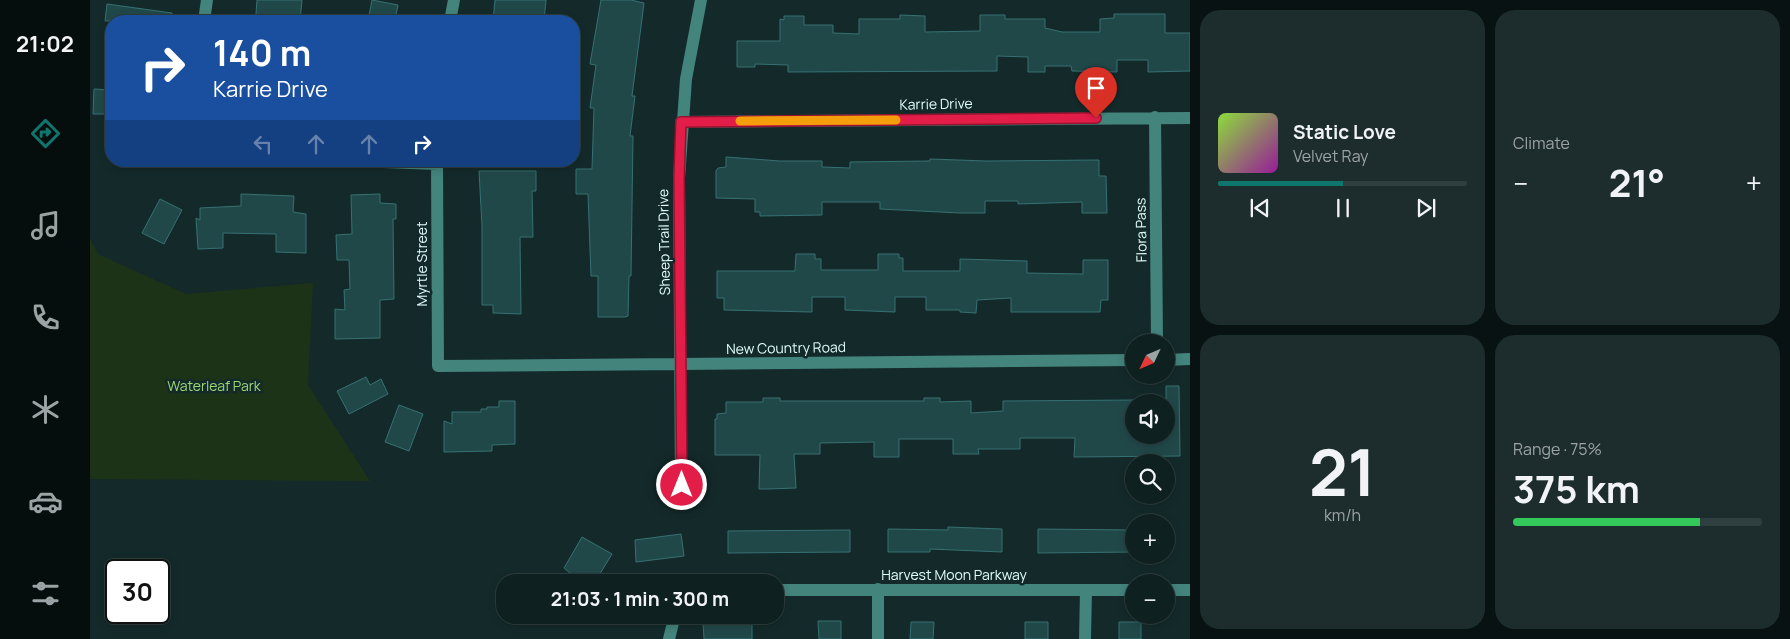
<!DOCTYPE html>
<html lang="en">
<head>
<meta charset="utf-8">
<style>
  body { margin:0; font-family:Manrope,sans-serif; background:#1d2d2d; color:#f1f3f6; height:100vh; display:flex; flex-direction:column; font-size:19px; white-space:nowrap }
  * { box-sizing:border-box; margin:0 }
  p { font-size:16px; color:#9ba3a5 }
  .icon { flex:none; width:28px; height:28px; fill:none; stroke:currentColor; stroke-width:2; stroke-linecap:round; stroke-linejoin:round }
  .map { position:relative; flex:1; overflow:hidden }
  .side { display:flex; flex-direction:column; gap:10px; padding:10px; background:#081212; width:600px }
  .side>* { flex:none }
  .banner { position:absolute; left:15px; top:15px; width:475px; height:152px; border-radius:20px; box-shadow:0 2px 8px #0003,0 0 0 1px #2f3e3e; background:#1a4fa0; color:#fff; overflow:hidden }
  .needle { width:32px; rotate:226deg }
  .tools { position:absolute; left:1035px; top:334px; display:grid; gap:10px }
  .tools a { display:grid; place-items:center; width:50px; height:50px; border-radius:50%; background:#0f2020; box-shadow:0 2px 8px #0003,0 0 0 1px #2f3e3e; font-size:25px }
  .speed { position:absolute; left:15px; top:559px; display:flex; gap:10px; font-size:25px; font-weight:700; text-align:center }
  .speed>* { display:grid; place-content:center; width:65px; height:65px; border-radius:50%; background:#0f2020; box-shadow:0 2px 8px #0003,0 0 0 1px #2f3e3e; line-height:1 }
  .speed .limit { border:2px solid #111; border-radius:8px; background:#fff; color:#111 }
  .pin { position:absolute; display:grid; place-items:center; width:42px; height:42px; color:#fff; margin:-51px -21px; border-radius:50% 50% 50% 0; rotate:-45deg; box-shadow:0 0 5px #0007 }
  .pin .icon { rotate:45deg }
  .me { position:absolute; width:55px; margin:-28px; rotate:0deg; stroke-linejoin:round; filter:drop-shadow(0 0 4px #0008) }
  .turn { display:flex; align-items:center; gap:18px; height:105px; padding:0 25px; font-size:22px }
  .turn .icon { width:65px; height:65px; stroke-width:2.5 }
  .turn b { display:block; font-size:35px; line-height:42px }
  .lanes { display:flex; align-items:center; height:48px; padding:0 25px; background:#0003; justify-content:center; gap:25px; direction:ltr }
  .lanes .off { opacity:.35 }
  .big { font-size:38px; font-weight:700; line-height:1.1 }
  .side .widget { flex:1; display:flex; flex-direction:column; justify-content:center; gap:8px; min-width:0; padding:0 18px; border-radius:20px; background:#1d2d2d }
  .side .dial { align-items:center; gap:0 }
  .dial b { font-size:65px; line-height:1 }
  .song { display:flex; align-items:center; gap:15px }
  .cover { width:60px; height:60px; border-radius:8px; background:linear-gradient(135deg,hsl(90 70% 55%),hsl(300 70% 35%)) }
  .played { height:5px; border-radius:2px; background:linear-gradient(90deg,#0f766e 50%,#2f3e3e 50%) }
  .keys { display:flex; justify-content:space-around; direction:ltr }
  .heat { display:flex; justify-content:space-between; align-items:center; font-size:28px; direction:ltr }
  .charge { height:8px; border-radius:4px; background:linear-gradient(90deg,#34c759 75%,#2f3e3e 0) }
  .side .tiles { flex:1; display:grid; gap:10px; grid-template-columns:repeat(2,1fr) }
  .trip { position:absolute; left:406px; top:574px; width:288px; height:50px; border-radius:20px; background:#0f2020; box-shadow:0 2px 8px #0003,0 0 0 1px #2f3e3e; font-weight:700; line-height:50px; text-align:center }
  main { display:flex; flex:1; min-height:0 }
  .tab-bar { display:flex; flex-direction:column; width:90px; justify-content:space-around; align-items:center; background:#060d0d; color:#9ba3a5 }
  .tab-bar .icon { width:35px; height:35px }
  .tab-bar .on { color:#0f766e }
  .tab-bar b { font-size:22px; color:#f1f3f6 }
  .map>svg:first-child { display:block }
  .green { fill:#1d3317 }
  .building { fill:#214849; stroke:#367173 }
  .lines { fill:none; stroke-linecap:round; stroke-linejoin:round }
  .minor { stroke:#43847c; stroke-width:12 }
  .route-casing { stroke:#92132f; stroke-width:12 }
  .route { stroke:#e11d48; stroke-width:9 }
  .slow { stroke:#f59e0b; stroke-width:9 }
  .labels { text-anchor:middle; stroke-width:5; stroke-linejoin:round; paint-order:stroke }
  .street-label { font-size:14px; fill:#e0fcfb; stroke:#142a2a }
  .park-label { font-size:14px; fill:#9bd771; stroke:#142a2a }
</style>
</head>
<body>
<main>
<nav class="tab-bar">
<b>21:02</b>
<svg class="icon on" aria-label="directions" viewBox="0 0 24 24"><path d="M12 3l9 9-9 9-9-9zM9 14v-3h6M13 9l2 2-2 2"/></svg>
<svg class="icon" aria-label="music" viewBox="0 0 24 24"><path d="M9 18V5l10-2v13"/><circle cx="6" cy="18" r="3"/><circle cx="16" cy="16" r="3"/></svg>
<svg class="icon" aria-label="phone" viewBox="0 0 24 24"><path d="M5 4h4l2 5-3 2q2 4 5 5l2-3 5 2v4C11 20 4 13 5 4z"/></svg>
<svg class="icon" aria-label="climate" viewBox="0 0 24 24"><path d="M12 3v18M4 7l16 10M4 17L20 7"/></svg>
<svg class="icon" aria-label="car" viewBox="0 0 24 24"><path d="M5 17H2v-5l4-1 3-4h7l3 4 3 1v5h-3M9 17h6M6 11h13"/><circle cx="7" cy="17" r="2"/><circle cx="17" cy="17" r="2"/></svg>
<svg class="icon" aria-label="filters" viewBox="0 0 24 24"><path d="M4 7h16M4 17h16"/><circle cx="9" cy="7" r="2"/><circle cx="15" cy="17" r="2"/></svg>
</nav>
<div class="map">
<svg width="1100" height="639" viewBox="0 0 1100 639">
  <rect width="100%" height="100%" fill="#142a2a"/>
  <path class="green" d="M0,239L8,254L96,294L223,283L218,385L280,481L0,479Z"/>
  <path class="building" d="M167,0H212L210,21L168,19L166,14Z
    M282,0L308,5L305,21H278Z
    M405,0H456L454,21H403Z
    M511,0H541L554,3L542,96H545L540,136H543L541,276H539L538,316L535,317H508V276H501L498,194H486V169H502L504,108H500L506,65L500,64Z
    M17,4L82,13L81,21H15Z
    M1024,14H1075V33H1100V71L1058,72V60H1027V72L982,71L981,66H955V72H938V57L907,56V71L698,72V65L665,64V67H647V41H690V19L694,20V16H714V25H743V33L769,34V19H810V15L835,16V32L890,31V15H915V19H955V28L972,32H1010V19L1024,18Z
    M4,89L21,90V114H3Z
    M636,157L690,161H732V167L760,168V162L840,161V159L896,161L1009,160V176H1016L1017,213H992V202L928,204V201H895V213H870L790,209V202H732V215L670,216V212H665V199L626,198V171L628,168L636,167Z
    M389,171H446V191H442L443,237H430L431,314L403,313V305H392V226Z
    M151,194L204,196L203,212L216,214V253L186,252V234L133,233V248L108,249L106,218L110,220V208L151,206Z
    M290,194V203L306,204V219H303L304,299L290,300V338L245,339V309L255,310L254,290L260,289L259,260H247L246,235L262,234L261,195Z
    M70,199L92,210L74,244L52,233Z
    M706,254H725V259H731V270H788V254H809V258H813V271H870V259L937,261V273L993,274V260H1018V300H1011L1010,312H921V298L887,300L886,313L870,312V310H836V297H805V312L755,310V297H722V312L634,310V298H627V271H705Z
    M276,377L280,385L291,379L298,394L259,414L247,391Z
    M1076,386H1089L1090,456L984,457L985,438H930V449H888L889,454H863V439H809V457H784V442L730,443V454H704L706,488L678,489H669L670,455H625V419H627V414L636,413V402H673V398H690V401H834V398H850V402L881,401V413L913,411V401L1044,400V435H1076Z
    M409,401H425V444L402,445V451L354,452V421L362,424V412H391V409H397V407H409Z
    M309,405L333,414L319,451L295,442Z
    M858,527L912,529V552L840,549V552H798V529L858,530Z
    M948,529L1044,530V552L948,553Z
    M760,530V552L638,553V531Z
    M591,534L594,556L546,562L545,540Z
    M492,537L522,554L505,582H474L480,573L474,568Z
    M637,620L662,621V639H614L613,622Z
    M728,621H751V639H729Z
    M821,622H844L843,639H820Z
    M935,622H958V639H935Z
    M1029,622H1051V639H1029Z"/>
  <g class="lines">
    <path class="minor" d="M114,21L117,0
      M360,21L364,0
      M1065,117L1067,342
      M591,122L1100,118
      M267,161L347,164
      M347,161L348,366L1044,360
      M1076,360L1100,359
      M591,485L589,178L596,79L611,0
      M685,590H1044
      M1076,590H1100
      M579,639L585,615
      M788,639V589
      M995,639L996,590"/>
  </g>
  <g class="lines">
    <defs>
      <path id="route" d="M592,485L589,178L591,122L1006,118"/>
    </defs>
    <use href="#route" class="route-casing"/>
    <use href="#route" class="route"/>
    <path class="slow" d="M650,121L806,120"/>
  </g>
  <g class="labels">
    <g class="street-label">
      <text transform="translate(846 104) rotate(-1)" y="5">Karrie Drive</text>
      <text transform="translate(1051 230) rotate(-91)" y="5">Flora Pass</text>
      <text transform="translate(574 242) rotate(-91)" y="5">Sheep Trail Drive</text>
      <text transform="translate(332 264) rotate(-90)" y="5">Myrtle Street</text>
      <text transform="translate(696 348) rotate(-1)" y="5">New Country Road</text>
      <text x="864" y="580">Harvest Moon Parkway</text>
    </g>
    <g class="park-label">
      <text x="124" y="391">Waterleaf Park</text>
    </g>
  </g>
</svg>
<div class="tools">
<a><svg class="needle" viewBox="-14 -14 28 28"><path d="M0-13l5 13h-10z" fill="#e53935"/><path d="M0 13l5-13h-10z" fill="#9ba3a5"/></svg></a>
<a><svg class="icon" aria-label="sound" viewBox="0 0 24 24"><path d="M4 9h4l5-4v14l-5-4H4zM17 9q2 3 0 6"/></svg></a>
<a><svg class="icon" aria-label="search" viewBox="0 0 24 24"><circle cx="10" cy="10" r="6"/><path d="M15 15l6 6"/></svg></a>
<a>+</a>
<a>−</a>
</div>
<div class="speed"><div class="limit">30</div></div>
<div class="pin" style="left:1006px;top:118px;background:#d93025"><svg class="icon" aria-label="arrive" viewBox="0 0 24 24"><path d="M6 21V4h12l-3 4 3 4H6"/></svg></div>
<svg class="me" style="left:592px;top:485px" viewBox="-20 -20 40 40"><circle r="17" fill="#e11d48" stroke="#fff" stroke-width="3"/><path d="M0-11L8 9 0 5-8 9z" fill="#fff"/></svg>
<div class="trip">21:03 · 1 min · 300 m</div>
<div class="banner">
<div class="turn"><svg class="icon" aria-label="right" viewBox="0 0 24 24"><path d="M7 20v-9h11M14 6l5 5-5 5"/></svg><div><b>140 m</b>Karrie Drive</div></div>
<div class="lanes"><svg class="icon off" aria-label="left" viewBox="0 0 24 24"><path d="M17 20v-9H6M10 6l-5 5 5 5"/></svg><svg class="icon off" aria-label="ahead" viewBox="0 0 24 24"><path d="M12 20V5M6 11l6-6 6 6"/></svg><svg class="icon off" aria-label="ahead" viewBox="0 0 24 24"><path d="M12 20V5M6 11l6-6 6 6"/></svg><svg class="icon" aria-label="right" viewBox="0 0 24 24"><path d="M7 20v-9h11M14 6l5 5-5 5"/></svg></div>
</div>
</div>
<section class="side">
<div class="tiles">
<div class="widget">
<div class="song"><i class="cover"></i><div><b>Static Love</b><p>Velvet Ray</p></div></div>
<div class="played"></div>
<div class="keys"><svg class="icon" aria-label="previous" viewBox="0 0 24 24"><path d="M18 5L8 12l10 7zM5 5v14"/></svg><svg class="icon" aria-label="pause" viewBox="0 0 24 24"><path d="M8 5v14M16 5v14"/></svg><svg class="icon" aria-label="next" viewBox="0 0 24 24"><path d="M6 5l10 7-10 7zM19 5v14"/></svg></div>
</div>
<div class="widget"><p>Climate</p>
<div class="heat"><a>−</a><b class="big">21°</b><a>+</a></div>
</div>
<div class="widget dial"><b>21</b><p>km/h</p></div>
<div class="widget"><p>Range · 75%</p><b class="big">375 km</b><div class="charge"></div></div>
</div>
</section>
</main>
</body>
</html>
